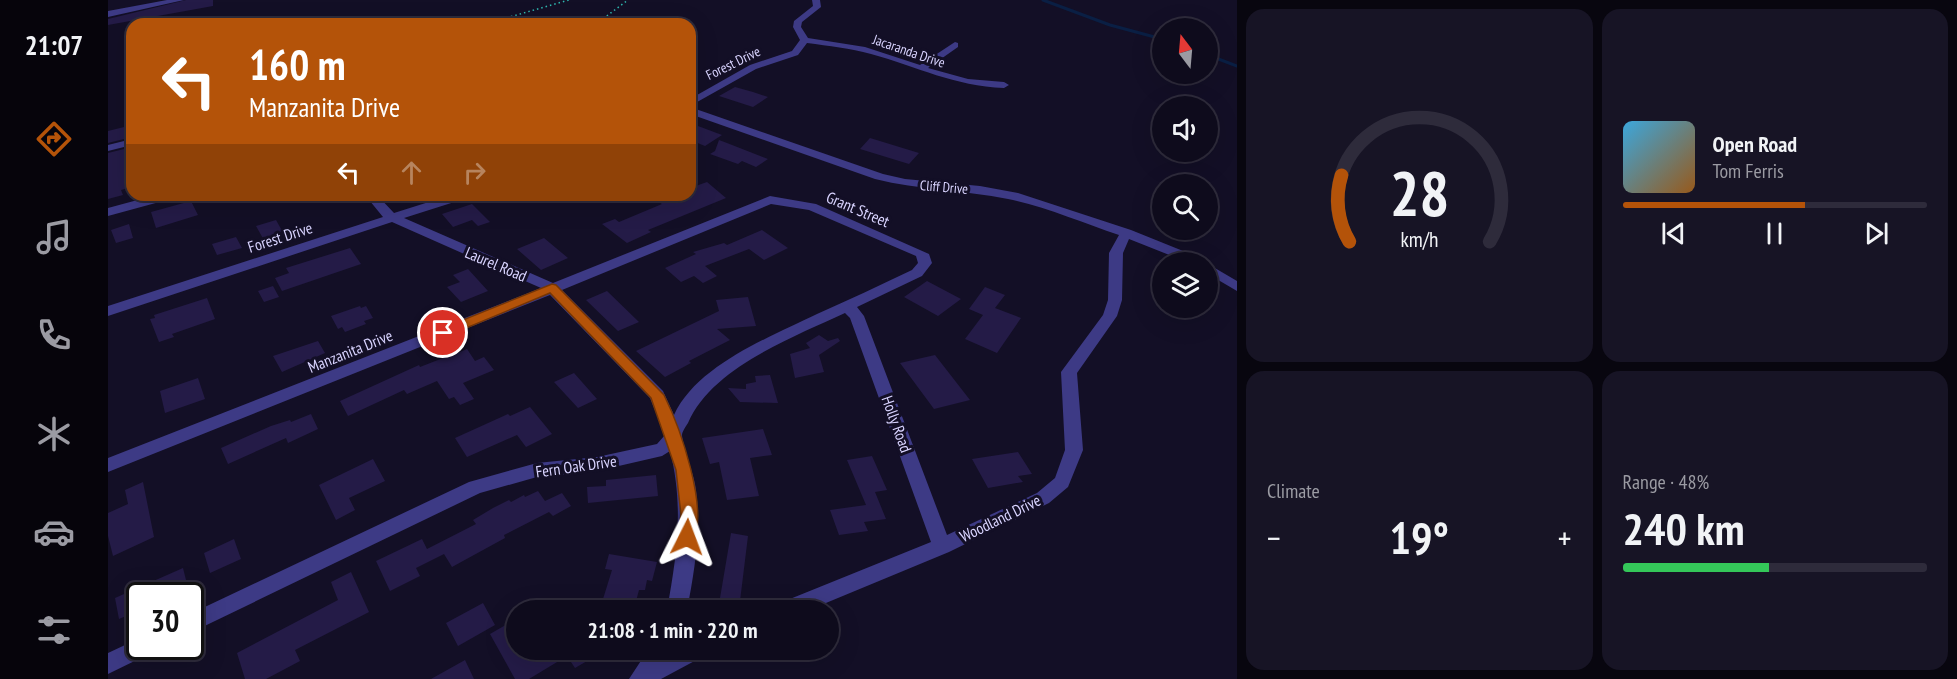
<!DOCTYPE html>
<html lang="en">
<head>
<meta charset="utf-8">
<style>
  body { margin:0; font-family:"PT Sans Narrow",sans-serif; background:#171425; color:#f1f3f6; height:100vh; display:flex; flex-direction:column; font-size:22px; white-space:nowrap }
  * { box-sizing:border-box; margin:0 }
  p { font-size:20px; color:#9b9ba3 }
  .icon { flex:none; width:33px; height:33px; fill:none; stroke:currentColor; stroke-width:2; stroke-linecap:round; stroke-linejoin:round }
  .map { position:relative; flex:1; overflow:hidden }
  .details { display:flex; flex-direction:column; gap:9px; padding:9px; background:#08060f; width:720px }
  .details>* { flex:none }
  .top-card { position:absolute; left:18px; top:18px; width:570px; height:183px; border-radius:18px; box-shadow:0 6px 24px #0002,0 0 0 2px #2e2b3b; background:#b45309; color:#fff; overflow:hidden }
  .needle { width:39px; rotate:344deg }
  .tools { position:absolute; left:1044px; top:18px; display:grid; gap:12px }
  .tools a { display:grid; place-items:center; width:66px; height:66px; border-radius:50%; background:#0e0b1c; box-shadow:0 6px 24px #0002,0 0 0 2px #2e2b3b; font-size:30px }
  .speed { position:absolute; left:18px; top:582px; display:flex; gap:12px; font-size:30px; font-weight:700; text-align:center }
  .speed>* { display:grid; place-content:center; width:78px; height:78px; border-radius:50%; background:#0e0b1c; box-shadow:0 6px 24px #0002,0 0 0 2px #2e2b3b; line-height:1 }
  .speed .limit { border:3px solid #111; border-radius:9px; background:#fff; color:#111 }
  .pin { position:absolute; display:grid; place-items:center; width:51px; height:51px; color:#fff; margin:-26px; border:3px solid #fff; border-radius:50%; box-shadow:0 2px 6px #0007 }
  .me { position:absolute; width:66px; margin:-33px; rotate:3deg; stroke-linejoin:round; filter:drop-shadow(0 0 4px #0008) }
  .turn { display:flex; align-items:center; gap:21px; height:126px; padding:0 24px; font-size:27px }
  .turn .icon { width:78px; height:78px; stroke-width:2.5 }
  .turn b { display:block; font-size:42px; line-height:51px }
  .lanes { display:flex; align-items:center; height:57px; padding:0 24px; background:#0003; justify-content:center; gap:30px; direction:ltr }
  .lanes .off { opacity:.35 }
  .big { font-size:45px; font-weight:700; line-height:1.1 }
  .details .tile { flex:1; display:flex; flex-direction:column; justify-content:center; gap:9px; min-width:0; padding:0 21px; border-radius:18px; background:#171425 }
  .details .dial { align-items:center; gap:0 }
  .dial svg { height:156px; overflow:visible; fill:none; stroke:#2e2b3b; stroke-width:7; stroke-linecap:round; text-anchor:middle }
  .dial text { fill:#f1f3f6; stroke:none }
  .song { display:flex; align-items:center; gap:18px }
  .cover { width:72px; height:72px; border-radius:9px; background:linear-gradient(135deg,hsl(200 70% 55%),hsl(30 70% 35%)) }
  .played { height:6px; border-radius:3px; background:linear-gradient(90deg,#b45309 60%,#2e2b3b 60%) }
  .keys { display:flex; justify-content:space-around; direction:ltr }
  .heat { display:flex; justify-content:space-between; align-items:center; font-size:33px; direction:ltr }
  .charge { height:9px; border-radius:4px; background:linear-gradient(90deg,#34c759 48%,#2e2b3b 0) }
  .details .tiles { flex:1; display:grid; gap:9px; grid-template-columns:repeat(2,1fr) }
  .trip { position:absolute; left:398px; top:600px; width:333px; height:60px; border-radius:30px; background:#0e0b1c; box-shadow:0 6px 24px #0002,0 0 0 2px #2e2b3b; font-weight:700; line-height:60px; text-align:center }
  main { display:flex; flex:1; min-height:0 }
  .dock { display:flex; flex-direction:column; width:108px; justify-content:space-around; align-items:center; background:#06040b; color:#9b9ba3 }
  .dock .icon { width:42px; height:42px }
  .dock .current { color:#b45309 }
  .dock b { font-size:27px; color:#f1f3f6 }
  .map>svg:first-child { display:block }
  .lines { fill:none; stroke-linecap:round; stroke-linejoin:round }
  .stream { stroke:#0a1f44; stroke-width:3 }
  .building { fill:#241b47 }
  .path { stroke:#2fb8b0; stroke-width:1.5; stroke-dasharray:1.5 3; stroke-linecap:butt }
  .minor { fill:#3d3a85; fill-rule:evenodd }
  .route { fill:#b45309; stroke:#753606; stroke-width:1.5 }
  .labels { text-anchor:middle; stroke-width:6; stroke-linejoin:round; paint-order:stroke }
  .far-street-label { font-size:14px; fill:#d9d4ff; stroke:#130f26 }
  .street-label { font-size:16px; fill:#d9d4ff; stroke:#130f26 }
</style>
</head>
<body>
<main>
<nav class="dock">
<b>21:07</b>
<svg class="icon current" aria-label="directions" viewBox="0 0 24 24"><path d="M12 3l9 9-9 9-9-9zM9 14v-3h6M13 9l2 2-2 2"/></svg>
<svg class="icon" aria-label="music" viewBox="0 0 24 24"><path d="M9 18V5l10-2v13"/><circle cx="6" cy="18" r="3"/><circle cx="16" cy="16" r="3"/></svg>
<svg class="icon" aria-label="phone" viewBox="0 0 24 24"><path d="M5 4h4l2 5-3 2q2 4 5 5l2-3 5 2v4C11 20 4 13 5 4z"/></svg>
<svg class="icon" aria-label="climate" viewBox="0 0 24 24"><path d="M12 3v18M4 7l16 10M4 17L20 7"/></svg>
<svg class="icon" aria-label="car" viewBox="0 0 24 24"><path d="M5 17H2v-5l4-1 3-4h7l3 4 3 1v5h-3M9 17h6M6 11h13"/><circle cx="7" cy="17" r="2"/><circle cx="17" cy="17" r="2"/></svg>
<svg class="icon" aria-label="filters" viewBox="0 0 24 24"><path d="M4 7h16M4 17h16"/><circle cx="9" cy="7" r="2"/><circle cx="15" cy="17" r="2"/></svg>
</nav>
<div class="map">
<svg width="1129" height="679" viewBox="0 0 1129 679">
  <rect width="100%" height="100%" fill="#130f26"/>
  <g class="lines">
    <path class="stream" d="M935,0L1002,25L1054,39
      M1100,55L1129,66"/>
  </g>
  <path class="building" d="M78,0H105V6L0,25V19Z
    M627,87L645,92L660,97L645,107L611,96Z
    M582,123L614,135L597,146L582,140Z
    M24,125V137L0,143V131Z
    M762,138L811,153L801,164L752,149Z
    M611,140L619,143L660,159L648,167L634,161L630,164L602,154L607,151Z
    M24,147V187L13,190L15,195L0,199V153Z
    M599,182L618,198L540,230L543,232L519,243L494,224L507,219L511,222L554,204L549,201L563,195H582V188Z
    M83,201L90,215L48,228L43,212Z
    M364,204L382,222L370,226L364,220L345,227L334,214Z
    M168,220L177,236L157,242L148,226Z
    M21,224L25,238L8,243L3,230Z
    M654,230L680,248L656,260L641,249L597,266L609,276L595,283L586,276L573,282L557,268L588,254L585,252L616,243L619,245Z
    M128,237L134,248L109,255L104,244Z
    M436,238L460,258L433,270L409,249Z
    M242,248L253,264L174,291L167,278L181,273L178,268Z
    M360,269L380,291L353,302L339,287L352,282L345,275Z
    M819,281L853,299L830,316L796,297Z
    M165,286L171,297L156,302L150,291Z
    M877,287L897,295L887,308L913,318L889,353L857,339L875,315L861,309Z
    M499,291L531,322L510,331L478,300Z
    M640,297L648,326L609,329L622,340L581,361L583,363L557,377L528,351L611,311L608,300Z
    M99,298L107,319L64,334L66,337L51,342L42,319L47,318L46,315Z
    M252,306L253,308L258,306L265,318L256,321L258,324L237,332L234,327L230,329L223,316Z
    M711,335L720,341L730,338L732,341L711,355L716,372L687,378L682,354L702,348L698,343Z
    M210,341L217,353L174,372L165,356Z
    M359,349L367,361L376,357L386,370L355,383L366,399L352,405L346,397L341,399L329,381L299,394L296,390L240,416L232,401L311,365L312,367L335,358L333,355L345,351L347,354Z
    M827,355L862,400L826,409L792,363Z
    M466,373L489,399L470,408L446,382Z
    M662,375L670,403L632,402L620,388L638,389V384L648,382L647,376Z
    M90,378L97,399L57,413L52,391Z
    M422,407L444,434L418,447L409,435L359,457L347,438L400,414L402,416Z
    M203,414L210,429L180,443L178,438L120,464L113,448L163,426L182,420L183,422Z
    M655,429L664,455L642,458L651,496L619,500L611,462L602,464L594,438Z
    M910,452L924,474L910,476L915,482L880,488L864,459Z
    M764,456L779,490L767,492L778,519L756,522L760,531L731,535L722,510L758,505L739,460Z
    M265,459L277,481L241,498L247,510L228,520L211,485Z
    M548,475L550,496L480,503L479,487L498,486V480Z
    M35,482L46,537L5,556L0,536V513L20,504L17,490Z
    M430,491L437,501L454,493L463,506L445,516L441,512L396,535L397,538L344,567L336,554L308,568L312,576L282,591L268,561L314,539L319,549L368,524L365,520L385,508L401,500L403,502L416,495L417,497Z
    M623,533L640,536L632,601L612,598Z
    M126,539L133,559L102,573L96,553Z
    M501,554L549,562L544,581L539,580L537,590H531L527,605L495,599L504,570L497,569Z
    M75,568L80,588L63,596H32V610L11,619L7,598Z
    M243,572L261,612L187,650L192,661L158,679H137L129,653L230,600L223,582Z
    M375,603L387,625L350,646L338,623Z
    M408,619V650H498L467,668L459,656L421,679H407L382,634Z
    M357,660L366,679H323Z"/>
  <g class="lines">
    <path class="path" d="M377,24L461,0
      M488,24L520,0"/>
    <path class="minor" d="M59,0H76L0,17V11Z
      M704,0H712L713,7L694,22L693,27L700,38L757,47L812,65L847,42L850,43V47L820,68L860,79L896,82L901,85L896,88C846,86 810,67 763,54C742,48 721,46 699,43L690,55L648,69L582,106V99L642,65L684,51L692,40L685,27L686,21L705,6Z
      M582,107L775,174L797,179L872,186L910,193L1023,230L1095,259L1097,262H1079L1021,239L1015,253L1014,300L1009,316L969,373L975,450L960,487L941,503L841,552L701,610H669L672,603L823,542L742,318L737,313C686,337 604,367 580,423C578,426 574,432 574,435C574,442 585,473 587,484C594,526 587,569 579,610H559C569,555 576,506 562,451L554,456L489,471L429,477L372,493L82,633V614L361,482L429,463L489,457L549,444L557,435L542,398L442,295L0,472V458L433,288L284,222L0,316V306L275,217L257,195H269L286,213L343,195H361L359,198L296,218L445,283L662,196L708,204L821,254L824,263L814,276L749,307L756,316L839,535L929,493L947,478L957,450L953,372L995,315L1000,300L1001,253L1011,235C975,223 936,206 900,199C856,190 811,190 767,179L582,114ZM663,204L701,210L808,256L810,263L804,270C772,285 741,300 709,314C662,337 589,365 566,415L555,391L454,290Z
      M24,139V145L0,151V145Z
      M48,195H68L66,198L0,216V208Z
      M1100,264L1129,281V291L1100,274Z
      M32,638V646H46L43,653L0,674V653Z
      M540,650H562V652L566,650H597L594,657L553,679H521Z"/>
  </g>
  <path class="route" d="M444,284L448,285L556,395C572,427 601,509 585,542L579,545L573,542L570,537L573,515L568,470L543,398L442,293L339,336L335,338L328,333L330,330Z"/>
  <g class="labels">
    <g class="far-street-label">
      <text transform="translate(801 51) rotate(19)" y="5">Jacaranda Drive</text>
      <text transform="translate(625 63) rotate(-26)" y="5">Forest Drive</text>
      <text transform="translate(836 187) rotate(5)" y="5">Cliff Drive</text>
    </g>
    <g class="street-label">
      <text transform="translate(750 209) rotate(23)" y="6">Grant Street</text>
      <text transform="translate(172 237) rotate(-18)" y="6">Forest Drive</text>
      <text transform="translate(388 264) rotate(23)" y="6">Laurel Road</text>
      <text transform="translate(242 351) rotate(-22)" y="6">Manzanita Drive</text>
      <text transform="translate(789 424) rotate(70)" y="6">Holly Road</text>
      <text transform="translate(468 466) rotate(-8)" y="6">Fern Oak Drive</text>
      <text transform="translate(892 518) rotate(-26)" y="6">Woodland Drive</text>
    </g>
  </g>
</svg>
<div class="tools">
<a><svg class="needle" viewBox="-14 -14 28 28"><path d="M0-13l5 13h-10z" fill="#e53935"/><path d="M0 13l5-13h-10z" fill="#9b9ba3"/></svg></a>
<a><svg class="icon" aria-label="sound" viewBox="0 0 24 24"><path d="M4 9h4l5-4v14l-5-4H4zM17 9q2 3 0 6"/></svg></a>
<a><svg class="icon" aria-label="search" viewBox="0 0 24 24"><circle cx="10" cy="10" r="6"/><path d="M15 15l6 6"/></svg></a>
<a><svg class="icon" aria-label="layers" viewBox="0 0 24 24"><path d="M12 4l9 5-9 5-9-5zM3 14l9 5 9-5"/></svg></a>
</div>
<div class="speed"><div class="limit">30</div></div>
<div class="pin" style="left:335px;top:333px;background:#d93025"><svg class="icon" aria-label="arrive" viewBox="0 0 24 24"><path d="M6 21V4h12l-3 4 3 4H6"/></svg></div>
<svg class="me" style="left:579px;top:537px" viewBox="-20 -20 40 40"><path d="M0-17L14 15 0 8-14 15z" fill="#b45309" stroke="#fff" stroke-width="4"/></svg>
<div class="trip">21:08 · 1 min · 220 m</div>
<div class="top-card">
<div class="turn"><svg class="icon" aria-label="left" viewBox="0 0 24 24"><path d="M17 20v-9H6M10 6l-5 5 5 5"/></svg><div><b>160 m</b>Manzanita Drive</div></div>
<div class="lanes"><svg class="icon" aria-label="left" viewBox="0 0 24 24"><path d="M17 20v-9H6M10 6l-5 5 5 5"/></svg><svg class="icon off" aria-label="ahead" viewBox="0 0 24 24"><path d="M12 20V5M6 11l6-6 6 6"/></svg><svg class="icon off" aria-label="right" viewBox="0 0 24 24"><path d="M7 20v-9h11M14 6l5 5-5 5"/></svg></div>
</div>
</div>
<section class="details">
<div class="tiles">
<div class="tile dial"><svg viewBox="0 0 100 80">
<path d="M14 69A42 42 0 1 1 86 69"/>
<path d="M14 69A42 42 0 0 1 10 35" stroke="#b45309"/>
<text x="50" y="56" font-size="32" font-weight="700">28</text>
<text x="50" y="72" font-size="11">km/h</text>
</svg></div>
<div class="tile">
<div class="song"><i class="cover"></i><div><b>Open Road</b><p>Tom Ferris</p></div></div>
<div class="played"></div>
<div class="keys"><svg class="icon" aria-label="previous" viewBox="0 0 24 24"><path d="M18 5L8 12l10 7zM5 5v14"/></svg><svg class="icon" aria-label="pause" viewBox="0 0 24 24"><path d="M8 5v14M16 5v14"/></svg><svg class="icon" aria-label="next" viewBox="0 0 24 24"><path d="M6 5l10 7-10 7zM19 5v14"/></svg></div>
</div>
<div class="tile"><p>Climate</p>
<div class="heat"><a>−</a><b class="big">19°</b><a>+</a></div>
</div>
<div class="tile"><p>Range · 48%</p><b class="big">240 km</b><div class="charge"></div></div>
</div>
</section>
</main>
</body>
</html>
